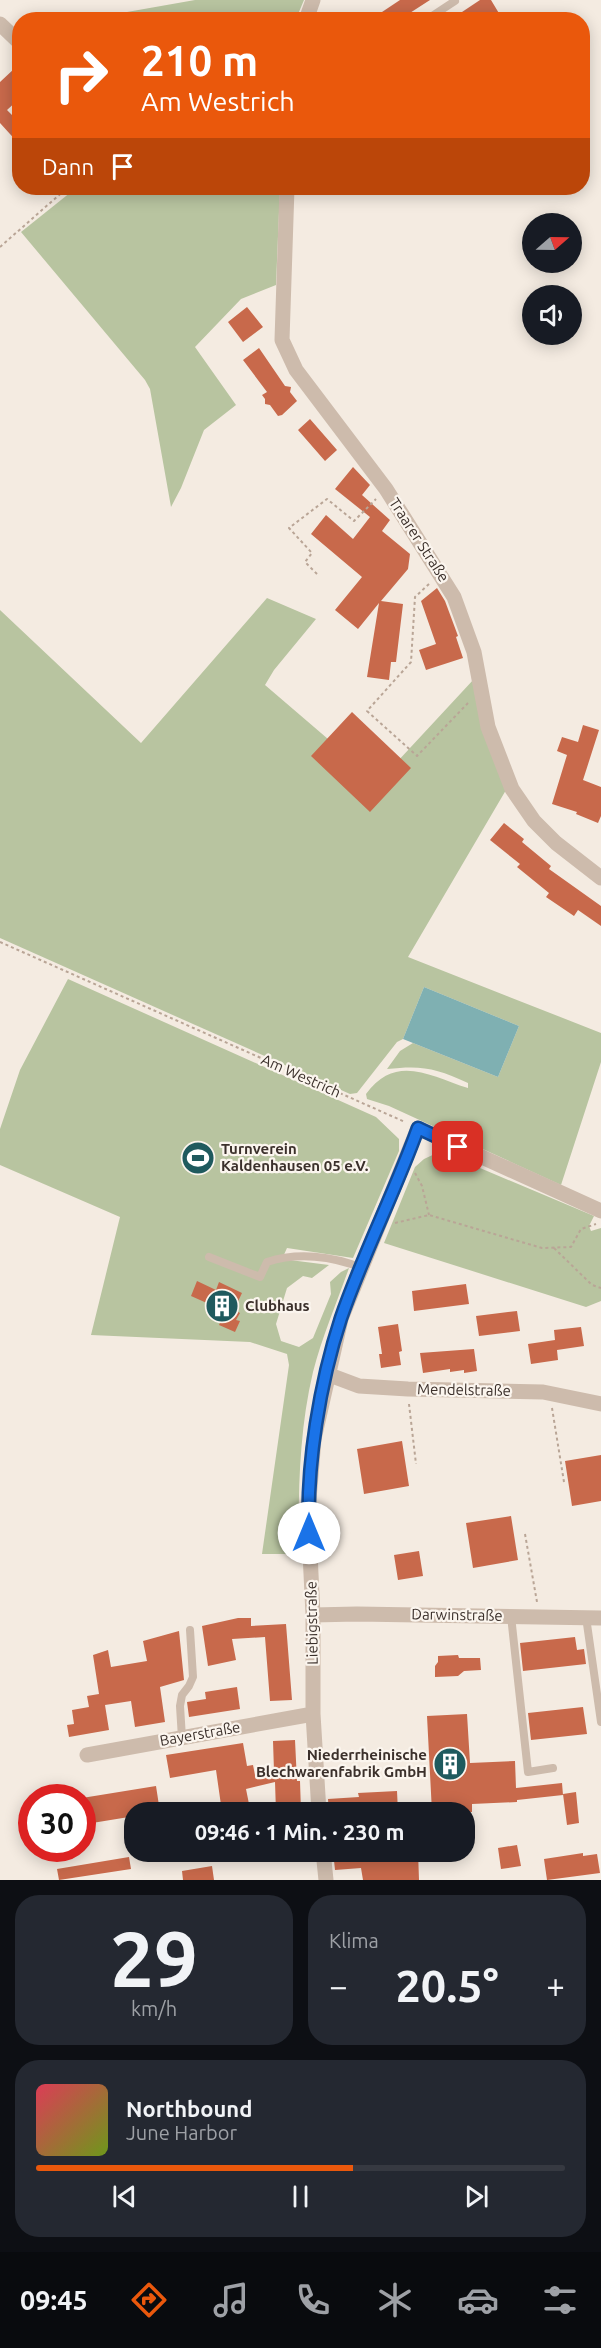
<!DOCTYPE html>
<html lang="de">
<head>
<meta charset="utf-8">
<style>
  body { margin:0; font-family:Ubuntu,sans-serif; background:#242831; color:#f1f3f6; height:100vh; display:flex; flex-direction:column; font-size:22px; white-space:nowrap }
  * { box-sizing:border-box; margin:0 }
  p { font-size:20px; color:#9ea1a6 }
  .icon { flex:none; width:33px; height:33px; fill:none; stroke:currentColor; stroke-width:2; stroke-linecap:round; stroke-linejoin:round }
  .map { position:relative; height:1880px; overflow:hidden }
  .sheet { display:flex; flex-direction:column; gap:15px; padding:15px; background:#0d0f14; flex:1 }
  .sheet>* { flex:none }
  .guide { position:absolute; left:12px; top:12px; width:578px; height:183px; border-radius:24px; box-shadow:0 3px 15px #0003; background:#ea580c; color:#fff; overflow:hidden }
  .needle { width:39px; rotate:70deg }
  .buttons { position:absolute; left:522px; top:213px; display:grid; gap:12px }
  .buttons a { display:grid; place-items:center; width:60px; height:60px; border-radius:50%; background:#171b24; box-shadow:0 3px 15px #0003; font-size:30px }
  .speed { position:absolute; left:18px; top:1784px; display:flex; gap:12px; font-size:30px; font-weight:700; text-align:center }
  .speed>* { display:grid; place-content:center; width:78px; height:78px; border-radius:50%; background:#171b24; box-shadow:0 3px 15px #0003; line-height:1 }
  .speed .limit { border:9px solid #d22; background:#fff; color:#111 }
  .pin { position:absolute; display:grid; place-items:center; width:51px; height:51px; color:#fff; margin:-26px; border-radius:12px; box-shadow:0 3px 9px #0006 }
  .me { position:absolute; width:66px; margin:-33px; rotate:0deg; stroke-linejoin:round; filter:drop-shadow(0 0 4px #0008) }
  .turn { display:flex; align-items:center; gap:21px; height:126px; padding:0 30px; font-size:27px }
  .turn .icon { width:78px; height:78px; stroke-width:2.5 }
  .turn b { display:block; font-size:42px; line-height:51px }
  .then { display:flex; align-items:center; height:57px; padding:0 30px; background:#0003; gap:12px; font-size:22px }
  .big { font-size:45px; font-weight:700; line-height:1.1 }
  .sheet .tile { flex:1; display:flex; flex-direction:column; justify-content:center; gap:9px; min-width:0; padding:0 21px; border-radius:24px; background:#242831 }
  .sheet .dial { align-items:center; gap:0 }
  .dial b { font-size:78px; line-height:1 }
  .song { display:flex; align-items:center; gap:18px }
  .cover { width:72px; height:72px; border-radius:9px; background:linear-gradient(135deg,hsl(350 70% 55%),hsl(80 70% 35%)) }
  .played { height:6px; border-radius:3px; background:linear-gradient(90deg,#ea580c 60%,#363941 60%) }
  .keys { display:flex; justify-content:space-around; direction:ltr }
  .heat { display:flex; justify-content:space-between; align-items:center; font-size:33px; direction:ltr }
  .sheet .tiles { flex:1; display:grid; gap:15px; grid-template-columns:1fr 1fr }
  .tile:last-child { grid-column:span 2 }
  .trip { position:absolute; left:124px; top:1802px; width:351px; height:60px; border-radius:24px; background:#171b24; box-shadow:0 3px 15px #0003; font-weight:700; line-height:60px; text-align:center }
  .tabs { display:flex; height:96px; justify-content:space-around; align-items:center; background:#090b0e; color:#9ea1a6 }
  .tabs .icon { width:42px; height:42px }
  .tabs .on { color:#ea580c }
  .tabs b { font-size:27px; color:#f1f3f6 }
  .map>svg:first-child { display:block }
  .green { fill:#b8c4a0 }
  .water { fill:#7fb0b2 }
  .building { fill:#c8694b }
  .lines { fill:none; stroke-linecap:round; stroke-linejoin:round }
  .path { stroke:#b9a596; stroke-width:2; stroke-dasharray:3 3; stroke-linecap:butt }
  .service { stroke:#cdbbac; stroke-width:8 }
  .minor { stroke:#cdbbac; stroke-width:15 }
  .route-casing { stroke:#114b97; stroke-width:15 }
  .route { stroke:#1a73e8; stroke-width:10 }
  .labels { text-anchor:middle; stroke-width:4.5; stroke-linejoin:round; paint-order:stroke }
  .street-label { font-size:15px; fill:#3b302b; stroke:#fbf5ee }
  .poi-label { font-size:15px; font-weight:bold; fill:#3b302b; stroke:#fbf5ee; text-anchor:start }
</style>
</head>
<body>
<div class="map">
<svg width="601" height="1880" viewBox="0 0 601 1880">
  <rect width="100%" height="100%" fill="#f4ebe1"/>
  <path class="green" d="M195,0H304L296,19H100L110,15Z
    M76,188H280L276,285L241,299L195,347L236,405L204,430L181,488L171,507L150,389L145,380L21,232Z
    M267,598L316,619L274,670L265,685L328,739L384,776L474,679L506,790L408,957L601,1033V1062L561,1185L389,1106L367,1099L366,1094C396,1053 430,1076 468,1088V1083C436,1068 422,1065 387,1069L400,1051L413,1043L498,1077L519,1026L424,987L403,1039L397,1042L357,1093L350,1094L0,938V610L141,743Z
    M68,979L376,1117L399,1139V1151L353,1258L287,1248L282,1259L329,1265L312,1278L303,1276L287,1288L276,1324L281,1341L299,1347L313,1338L331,1294L330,1282L341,1272L349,1268C337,1302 322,1337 313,1372C299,1431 298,1493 299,1554H262L289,1365L287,1354L250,1342L91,1335L120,1217L0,1165V1129L20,1070Z
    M439,1152L456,1154L480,1168L594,1216L589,1226L591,1231L601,1228V1301L586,1307L384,1243L415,1167L424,1159Z"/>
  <path class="water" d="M424,987L519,1026L498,1077L403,1039Z"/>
  <path class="building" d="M400,0H430L399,20H370Z
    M480,0H491L503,20H450Z
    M15,68L20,73V98L7,110L20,123V145L0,123V82Z
    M247,307L263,327L243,342L228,322Z
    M259,348L285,386L291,387L290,392L297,401L282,415L278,416L270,405L265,404V399L262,395L267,392L243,360Z
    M310,419L337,450L325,461L298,430Z
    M353,467L370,485L362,495L390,520L382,531L410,554L408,569L381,601L403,604L396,662H391L389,680L367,677L379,603L358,629L335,610L362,577L311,534L326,515L353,539L370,517L335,489Z
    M437,588L445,601L458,636L456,637L463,658L426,670L419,650L436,644L421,601Z
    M352,712L411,768L370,812L311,756Z
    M583,725L599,730L583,780L601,787V816L598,823L576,814L577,812L552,804L567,755L557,751L562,737L578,742Z
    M504,823L524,839L522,842L551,866L549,869L601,906V926L578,910L574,916L546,897L549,893L517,867L520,864L490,840Z
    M197,1281L216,1290L219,1282L242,1293L234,1310L240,1313L236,1320L240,1321L235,1332L219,1325L223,1316L207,1309L209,1304L191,1296Z
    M466,1284L469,1304L414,1311L412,1291Z
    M517,1311L520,1331L479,1336L476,1316Z
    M398,1324L402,1351L399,1352L401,1365L381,1368L379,1354H382L378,1327Z
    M581,1327L584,1346L557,1350L558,1360L531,1364L528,1344L555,1340L554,1330Z
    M474,1349L477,1371L464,1373V1370L450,1372V1369L423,1373L420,1353Z
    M402,1441L409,1486L364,1494L357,1449Z
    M601,1455V1501L572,1506L565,1461Z
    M511,1516L518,1560L473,1568L466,1523Z
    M419,1551L423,1576L398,1580L394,1555Z
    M238,1618H251V1626L286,1624L292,1700L270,1701L265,1637L232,1639L236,1660L208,1666L202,1626Z
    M179,1631L184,1680L160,1687L165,1722L135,1727L131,1701L105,1705L109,1730L69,1737L67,1725L74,1724L72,1710L89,1707L87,1696L99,1694L93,1655L108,1650L111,1667L147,1661L143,1641Z
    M575,1637L577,1650L584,1649L586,1664L523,1671L520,1643Z
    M458,1655L459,1658H480L481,1670L464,1671L458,1676L435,1677V1666L438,1662V1656Z
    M237,1687L240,1709L189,1717L187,1702L206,1699L205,1692Z
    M583,1707L587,1734L531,1740L528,1713Z
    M467,1714L470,1763L515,1761L516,1788L562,1783L563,1795L517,1800V1802L472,1804V1812H432L427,1716Z
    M295,1740L297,1781H300L301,1812H276L275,1782L246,1789L249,1804L233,1808V1812H222L216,1770L170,1778L166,1755L243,1743L247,1766L253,1765L255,1775L274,1771L273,1741Z
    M156,1786L160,1812H135V1816L86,1824L82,1798Z
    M397,1791L398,1812H329L328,1799L359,1797L358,1793Z
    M576,1792L579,1823L567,1825L563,1794Z
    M517,1845L521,1866L501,1869L498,1848Z
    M333,1851H418L419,1880H363L361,1868L335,1870Z
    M583,1853V1856L597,1854L600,1873L547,1880L544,1859Z
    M129,1857L131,1869L59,1880L57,1869Z
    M212,1866L214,1880H183L182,1871Z"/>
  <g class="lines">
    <path class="path" d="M0,247L67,188
      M317,574L305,562L312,553L289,528L327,499L354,521L376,499
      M429,584L415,597L411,662L367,711L417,756L468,703
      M0,942L405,1122
      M415,1173L422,1186L429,1215
      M395,1223L429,1215L542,1248L571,1247L581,1229L596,1224
      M554,1248L592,1285L601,1288
      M409,1404L416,1464
      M552,1408L564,1482
      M525,1534L537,1602"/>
    <path class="service" d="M426,20L455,1
      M209,1257L260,1277L267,1262C298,1252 332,1256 362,1268
      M511,1616L528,1772L553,1768
      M586,1617L601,1722
      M182,1738L180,1706L182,1695L189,1686L193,1677L190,1630"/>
    <path class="minor" d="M306,20L313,0
      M0,24L20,43
      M287,188L282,340L296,370L386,489L454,597L474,652L488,727L512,789L534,821L556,843L601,878
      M327,1374L359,1386L408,1389L543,1392L601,1404
      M313,1615L357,1614L601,1618
      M87,1755L313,1714
      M319,1812L313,1714V1615L308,1512L314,1439L341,1319L418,1128L601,1211
      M323,1851L326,1880"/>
  </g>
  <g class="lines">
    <defs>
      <path id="route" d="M309,1533C306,1465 320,1382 341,1318C363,1254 395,1192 418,1128L458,1147"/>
    </defs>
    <use href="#route" class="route-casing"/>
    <use href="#route" class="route"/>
  </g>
  <defs>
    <symbol id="stadium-disc" viewBox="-11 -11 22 22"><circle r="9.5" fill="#1f5a5e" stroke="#fbf5ee"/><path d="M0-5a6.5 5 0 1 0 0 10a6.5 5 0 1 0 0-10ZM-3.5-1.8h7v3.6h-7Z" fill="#fff"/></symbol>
    <symbol id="building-disc" viewBox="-11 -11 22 22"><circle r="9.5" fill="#1f5a5e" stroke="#fbf5ee"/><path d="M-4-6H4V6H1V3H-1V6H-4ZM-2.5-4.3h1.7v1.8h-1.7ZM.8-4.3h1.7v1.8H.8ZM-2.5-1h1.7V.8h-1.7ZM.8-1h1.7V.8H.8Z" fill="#fff"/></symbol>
  </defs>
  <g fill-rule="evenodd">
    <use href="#stadium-disc" x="179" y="1139" width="38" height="38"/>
    <use href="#building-disc" x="203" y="1287" width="38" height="38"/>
    <use href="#building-disc" x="431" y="1745" width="38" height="38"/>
  </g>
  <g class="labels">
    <g class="street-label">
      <text transform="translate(419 540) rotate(57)" y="5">Traarer Straße</text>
      <text transform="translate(301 1076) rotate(24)" y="5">Am Westrich</text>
      <text transform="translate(464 1390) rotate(1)" y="5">Mendelstraße</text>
      <text transform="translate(457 1615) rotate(1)" y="5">Darwinstraße</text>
      <text transform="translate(312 1623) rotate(-91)" y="5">Liebigstraße</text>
      <text transform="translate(200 1734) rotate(-10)" y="5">Bayerstraße</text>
    </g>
    <g class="poi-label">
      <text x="221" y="1154">Turnverein<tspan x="221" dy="17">Kaldenhausen 05 e.V.</tspan></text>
      <text x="245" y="1311">Clubhaus</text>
      <text x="427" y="1760" text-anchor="end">Niederrheinische<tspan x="427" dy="17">Blechwarenfabrik GmbH</tspan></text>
    </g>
  </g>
</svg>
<div class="buttons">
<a><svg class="needle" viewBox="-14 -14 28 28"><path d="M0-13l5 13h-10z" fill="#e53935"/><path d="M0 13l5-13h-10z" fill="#9ea1a6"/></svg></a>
<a><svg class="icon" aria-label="sound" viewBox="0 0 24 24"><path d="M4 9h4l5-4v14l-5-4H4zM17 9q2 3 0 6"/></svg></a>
</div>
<div class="speed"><div class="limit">30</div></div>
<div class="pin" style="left:458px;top:1147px;background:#d93025"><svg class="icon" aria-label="arrive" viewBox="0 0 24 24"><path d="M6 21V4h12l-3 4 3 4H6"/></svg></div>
<svg class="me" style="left:309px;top:1533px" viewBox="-20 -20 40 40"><circle r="19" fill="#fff"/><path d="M0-13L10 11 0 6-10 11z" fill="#1a73e8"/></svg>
<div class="trip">09:46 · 1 Min. · 230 m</div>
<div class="guide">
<div class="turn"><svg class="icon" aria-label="right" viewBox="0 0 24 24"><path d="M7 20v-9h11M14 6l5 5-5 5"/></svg><div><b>210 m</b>Am Westrich</div></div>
<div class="then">Dann<svg class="icon" aria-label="arrive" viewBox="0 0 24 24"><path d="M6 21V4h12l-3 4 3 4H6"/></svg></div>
</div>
</div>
<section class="sheet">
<div class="tiles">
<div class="tile dial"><b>29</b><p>km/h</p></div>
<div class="tile"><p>Klima</p>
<div class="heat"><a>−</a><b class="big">20.5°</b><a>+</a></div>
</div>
<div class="tile">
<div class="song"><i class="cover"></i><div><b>Northbound</b><p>June Harbor</p></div></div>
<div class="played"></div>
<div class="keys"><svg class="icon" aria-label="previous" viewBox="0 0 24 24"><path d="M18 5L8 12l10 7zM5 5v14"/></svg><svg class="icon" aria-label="pause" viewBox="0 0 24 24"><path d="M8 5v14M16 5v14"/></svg><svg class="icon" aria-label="next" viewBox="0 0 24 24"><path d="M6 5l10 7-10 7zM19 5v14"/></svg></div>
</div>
</div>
</section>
<nav class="tabs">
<b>09:45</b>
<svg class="icon on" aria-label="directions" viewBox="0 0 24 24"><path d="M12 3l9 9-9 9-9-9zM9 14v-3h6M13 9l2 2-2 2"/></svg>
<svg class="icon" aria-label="music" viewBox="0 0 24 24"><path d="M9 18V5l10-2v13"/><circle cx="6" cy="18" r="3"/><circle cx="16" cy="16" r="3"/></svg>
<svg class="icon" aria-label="phone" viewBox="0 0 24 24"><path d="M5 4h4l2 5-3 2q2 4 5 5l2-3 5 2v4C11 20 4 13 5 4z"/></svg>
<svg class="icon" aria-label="climate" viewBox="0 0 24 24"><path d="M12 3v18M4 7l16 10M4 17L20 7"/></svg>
<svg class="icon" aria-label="car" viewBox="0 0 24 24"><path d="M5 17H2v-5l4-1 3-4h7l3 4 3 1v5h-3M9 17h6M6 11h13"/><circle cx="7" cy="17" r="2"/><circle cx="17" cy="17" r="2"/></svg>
<svg class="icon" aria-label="filters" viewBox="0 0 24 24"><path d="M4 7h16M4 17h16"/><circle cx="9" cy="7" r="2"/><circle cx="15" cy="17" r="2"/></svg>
</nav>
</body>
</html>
